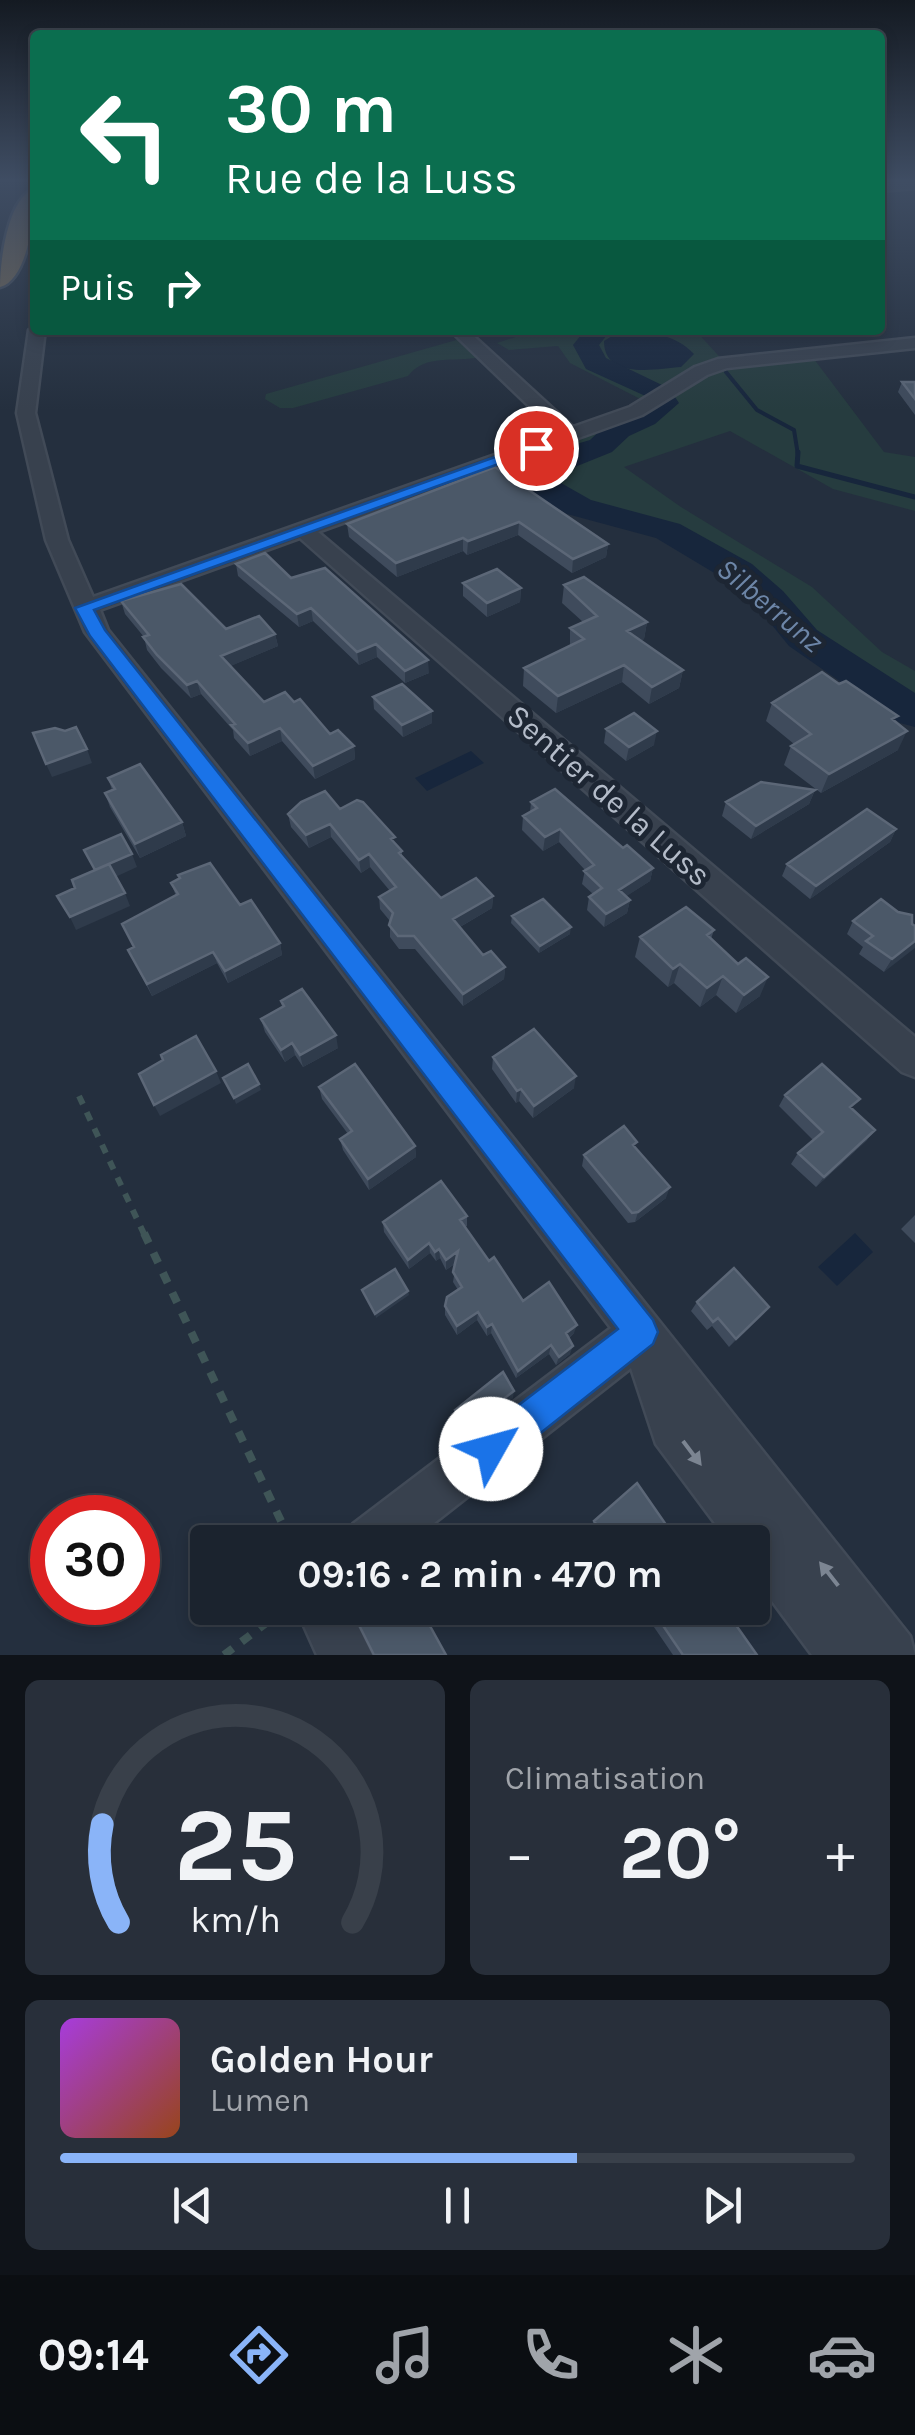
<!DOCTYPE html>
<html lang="fr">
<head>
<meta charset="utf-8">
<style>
  body { margin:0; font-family:Karla,sans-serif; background:#282f3a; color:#f1f3f6; height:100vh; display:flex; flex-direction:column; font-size:38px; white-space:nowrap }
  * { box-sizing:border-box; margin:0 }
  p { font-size:32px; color:#a0a4aa }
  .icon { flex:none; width:55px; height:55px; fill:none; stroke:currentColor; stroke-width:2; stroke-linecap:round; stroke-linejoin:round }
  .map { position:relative; height:1655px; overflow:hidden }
  .side { display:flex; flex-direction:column; gap:25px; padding:25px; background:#0f1319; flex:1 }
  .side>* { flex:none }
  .banner { position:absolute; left:30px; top:30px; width:855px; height:305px; border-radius:10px; box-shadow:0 5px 15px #0003,0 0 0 2px #39404a; background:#0b6e4f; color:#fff; overflow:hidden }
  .speed { position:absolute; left:30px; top:1495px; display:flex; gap:20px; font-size:50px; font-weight:700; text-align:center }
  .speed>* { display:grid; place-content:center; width:130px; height:130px; border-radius:50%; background:#1b232e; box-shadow:0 5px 15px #0003,0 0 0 2px #39404a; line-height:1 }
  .speed .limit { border:15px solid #d22; background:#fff; color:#111 }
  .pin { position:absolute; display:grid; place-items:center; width:85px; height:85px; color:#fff; margin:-42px; border:5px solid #fff; border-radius:50%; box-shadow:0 2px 10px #0007 }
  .me { position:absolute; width:110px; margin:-55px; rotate:52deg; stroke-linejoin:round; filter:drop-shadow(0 0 8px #0008) }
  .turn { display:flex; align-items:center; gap:35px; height:210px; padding:0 30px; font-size:45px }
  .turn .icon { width:130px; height:130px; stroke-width:2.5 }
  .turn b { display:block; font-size:70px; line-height:85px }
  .then { display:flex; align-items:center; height:95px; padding:0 30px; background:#0003; gap:20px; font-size:38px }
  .big { font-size:75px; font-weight:700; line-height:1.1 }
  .side .card { flex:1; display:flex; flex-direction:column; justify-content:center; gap:15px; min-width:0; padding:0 35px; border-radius:15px; background:#282f3a }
  .side .dial { align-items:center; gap:0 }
  .dial svg { height:260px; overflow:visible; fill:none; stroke:#39404a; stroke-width:7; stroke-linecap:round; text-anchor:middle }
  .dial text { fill:#f1f3f6; stroke:none }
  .song { display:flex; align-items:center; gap:30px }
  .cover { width:120px; height:120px; border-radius:15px; background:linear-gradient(135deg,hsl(280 70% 55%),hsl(20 70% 35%)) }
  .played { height:10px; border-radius:5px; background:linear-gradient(90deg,#8ab4f8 65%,#39404a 65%) }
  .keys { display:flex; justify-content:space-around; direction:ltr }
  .heat { display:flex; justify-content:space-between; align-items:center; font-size:55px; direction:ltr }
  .side .tiles { flex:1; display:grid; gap:25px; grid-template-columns:1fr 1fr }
  .card:last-child { grid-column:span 2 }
  .trip { position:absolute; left:190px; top:1525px; width:580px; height:100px; border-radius:10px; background:#1b232e; box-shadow:0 5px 15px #0003,0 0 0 2px #39404a; font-weight:700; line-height:100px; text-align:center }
  .menu { display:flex; height:160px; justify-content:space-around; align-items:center; background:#0b0e12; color:#a0a4aa }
  .menu .icon { width:70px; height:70px }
  .menu .on { color:#8ab4f8 }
  .menu b { font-size:45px; color:#f1f3f6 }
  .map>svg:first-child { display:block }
  .green { fill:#263c3f }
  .water { fill:#17263c }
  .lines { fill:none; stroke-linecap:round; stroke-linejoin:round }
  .stream-far1 { stroke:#17263c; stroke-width:4 }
  .stream { stroke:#17263c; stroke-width:5 }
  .river { fill:#17263c; fill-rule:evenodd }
  .minor-casing { stroke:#414a57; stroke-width:5 }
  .motorway-casing { stroke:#434c59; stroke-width:5 }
  .path-far1 { stroke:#3f5557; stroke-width:6; stroke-dasharray:9 9; stroke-linecap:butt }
  .path { stroke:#3f5557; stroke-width:8; stroke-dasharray:11 11; stroke-linecap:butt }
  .minor { fill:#38414e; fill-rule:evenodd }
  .motorway { fill:#746855; fill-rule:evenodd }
  .wall { fill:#3f4b5c }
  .shaded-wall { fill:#2f3b4b }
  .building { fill:#4b5868; stroke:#5c6777; stroke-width:2.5 }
  .oneway { fill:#7c8592 }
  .route { fill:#1a73e8; stroke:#114b97; stroke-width:2.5 }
  .labels { text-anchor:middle; stroke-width:10; stroke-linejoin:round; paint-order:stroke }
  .far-water-label { font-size:30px; font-style:italic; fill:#6d86a8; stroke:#1d2633 }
  .street-label { font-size:32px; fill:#b4bcc9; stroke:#1d2633 }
</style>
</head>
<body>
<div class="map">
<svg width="915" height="1655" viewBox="0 0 915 1655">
  <rect width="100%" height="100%" fill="#242f3e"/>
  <path class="green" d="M537,330H695L727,365L811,355L884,452L915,457V511L833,489L730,431L624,467L681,507L812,587L882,652L915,671V716L800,637L702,541L604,515L527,463L612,426L650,404L570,363L558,346L509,350L497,343Z
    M460,339L480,357C454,363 426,353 408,376L293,408H280L265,399L266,394Z"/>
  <path class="water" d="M617,333C647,333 672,331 694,354L681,367C655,369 604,380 604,341Z
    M471,751L484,763L427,791L415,778Z
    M855,1233L873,1252L837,1286L818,1267Z"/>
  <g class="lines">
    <path class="stream-far1" d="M726,372L757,410L794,430L798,455"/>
    <path class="stream" d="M798,452L797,466L915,497"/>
    <path class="river" d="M585,330H611L599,345L606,358L662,385L666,391L663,395L675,397L679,403L655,424L629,436L612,452L555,475L561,483L591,500L680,524L752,564L783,591L817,630L915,693V727L900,723L789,646L757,607L726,580L656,538L567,514L537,497L521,472L546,453L590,440L607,424L652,399L586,369L573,345Z"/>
    <defs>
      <path id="minor" d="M915,180V188L880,191V183Z
        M35,326V330H45L35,413L68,540L93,597L557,433L450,330H467L573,427L630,407L695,367L718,359L915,338V348L727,368L707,375L642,415L318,532L915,1037V1077L902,1072L300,538L100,610L108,630L910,1636L915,1655H812L752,1574V1542H729L656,1444L631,1368L410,1542H346L353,1524L611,1328L85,632L46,540L17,413L29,330Z
        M296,1608H349L372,1655H317Z"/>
      <path id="motorway" d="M35,189C35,214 28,280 0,287C0,263 7,197 35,189Z"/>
    </defs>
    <use href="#minor" class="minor-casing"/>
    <use href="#motorway" class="motorway-casing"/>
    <path class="path-far1" d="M79,1096L145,1236"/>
    <path class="path" d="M144,1233L291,1542
      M224,1655L286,1608"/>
    <use href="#minor" class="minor"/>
    <use href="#motorway" class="motorway"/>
  </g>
  <path class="wall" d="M902,382H915V415L898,392Z
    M495,467L608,544L606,557L572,573L518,535L467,555L463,551L397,577L349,537L347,524Z
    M236,564L291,578L429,673L405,683L377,657L359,665L313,621L299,627L238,576Z
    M463,583L521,588L520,602L487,617L463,596Z
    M564,585L647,622L644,639L640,641L683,670L679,688L649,704L622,682L556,713L523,686L524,668L570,646V628L583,622L562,603Z
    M121,601L226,629L275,634L278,646L230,666L264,702H294L330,734L354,746L355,759L315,779L282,741L250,756L234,738L233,730L201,694L191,698L161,668L147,650L144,637L125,614Z
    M373,697L432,723L403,737L374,709Z
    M772,703L895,721L898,750L821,793L784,765L791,746L794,744L766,721Z
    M606,729L654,745L626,761L604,743Z
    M108,778L182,822L186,836L140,858L110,807L105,793L112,790Z
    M815,790L809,804L751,839L722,816L726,802Z
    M531,802L623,848L653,868L650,881L626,896L630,900L627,913L604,927L587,910L589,897L593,894L582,884L585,870L559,842L543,851L522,830L523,816L530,812Z
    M340,809L396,845L402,851V856L441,898L493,896L492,908L460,927L483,955L505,967L504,979L463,1006L415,949H399L390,937V921L380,909L379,897L390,891L370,867L361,873L331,837L309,848L291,827L288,814Z
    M896,829L890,842L810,899L782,876L787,864Z
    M171,883L240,905L280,943L282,955L228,983L217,963L152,996L128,950L134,948L122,924L176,896Z
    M898,912L915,926L884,972L859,954L863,947L847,934L853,921Z
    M512,916L570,934L539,953L511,923Z
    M714,930L711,939L760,996L736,1013L716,995L700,1007L674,983L668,987L635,957L640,937Z
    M281,1001L338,1048L303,1067L295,1055L285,1062L265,1032L261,1019L282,1007Z
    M493,1057L574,1088L533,1118L519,1101L516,1103L492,1069Z
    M319,1087L415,1146L416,1157L369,1190L343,1150L340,1139L348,1134L322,1099Z
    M785,1095L853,1110L875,1130L866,1141L816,1187L791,1164L798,1153L813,1140L779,1106Z
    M635,1147L666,1198L635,1222L628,1223L582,1166L584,1155Z
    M915,1215V1243L901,1229Z
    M467,1216V1226L465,1227L489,1261L523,1301L574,1333L569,1338L570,1354L556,1365L549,1354L516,1378L491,1333L487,1336L477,1320L457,1335L445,1315V1306L458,1290L453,1282L456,1263L446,1270L440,1258L436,1261L430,1253L409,1269L384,1232L383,1222Z
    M697,1302L769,1307L729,1347L712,1326L707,1330L691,1311Z
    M513,1398L465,1434L455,1417V1410Z
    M594,1521L678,1542H598L589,1528Z
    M641,1608H724L757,1655H673Z"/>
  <path class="shaded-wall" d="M519,522L518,535L467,555L468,541Z
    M463,538V551L397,577L396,563Z
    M608,544L606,557L572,573L573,559Z
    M521,588L520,602L487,617V603Z
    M311,608L313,621L299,627L297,614Z
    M647,622L644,639L624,649L627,631Z
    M275,634L278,646L224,669L221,656Z
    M376,644L377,657L359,665L357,652Z
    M428,660L429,673L405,683V671Z
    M624,665L622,682L556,713L558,696Z
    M683,670L679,688L649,704L652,687Z
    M197,681L201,694L191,698L187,685Z
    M432,711V723L403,737L402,725Z
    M280,728L282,741L250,756L248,743Z
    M657,731L654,745L626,761L629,747Z
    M907,731L898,750L821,793L829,774Z
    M354,746L355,759L315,779L313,766Z
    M87,749L92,763L52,777L46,764Z
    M815,790L809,804L751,839L756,826Z
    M182,822L186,836L140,858L135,844Z
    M330,824L331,837L309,848L306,835Z
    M560,829L559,842L543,851L545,837Z
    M896,829L890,842L810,899L816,886Z
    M132,854L137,867L100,884L95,870Z
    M369,854L370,867L361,873L359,860Z
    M653,868L650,881L616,903L619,890Z
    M125,893L130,906L76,930L70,917Z
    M493,896L492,908L453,931V919Z
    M630,900L627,913L604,927L606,914Z
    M571,927L570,934L539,953L540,946Z
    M915,941V948L884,972L892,959Z
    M280,943L282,955L228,983L225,971Z
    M213,952L217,963L152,996L147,984Z
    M680,964L674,983L668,987L673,969Z
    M505,967L504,979L463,1006V994Z
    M723,976L716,995L700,1007L707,988Z
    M768,977L760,996L736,1013L744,995Z
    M336,1035L338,1048L303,1067L300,1055Z
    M292,1043L295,1055L285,1062L281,1050Z
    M216,1071L221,1083L160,1116L154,1105Z
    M576,1076L574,1088L533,1118L534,1106Z
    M259,1084L261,1090L236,1104L234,1098Z
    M521,1089L519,1101L516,1103L517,1091Z
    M875,1130L866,1141L816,1187L824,1177Z
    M415,1146L416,1157L369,1190L368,1179Z
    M670,1187L666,1198L635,1222L638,1212Z
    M429,1243L430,1253L409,1269L408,1260Z
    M439,1249L440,1258L436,1261L435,1252Z
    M458,1251V1261L446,1270V1260Z
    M408,1291L409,1295L376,1318L375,1314Z
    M769,1307L762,1316L729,1347L736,1339Z
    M478,1312L477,1320L457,1335V1326Z
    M492,1324L491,1333L487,1336V1327Z
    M577,1325L574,1333L564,1341L566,1333Z
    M551,1345L549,1354L516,1378L518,1371Z
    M573,1346L570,1354L556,1365L559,1357Z
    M514,1391L513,1398L465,1434V1428Z"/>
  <path class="building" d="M902,382H915V399Z
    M495,467L608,544L573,559L519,522L468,541L463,538L396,563L347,524Z
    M265,553L291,578L325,568L428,660L405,671L376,644L357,652L311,608L297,614L236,564Z
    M497,569L521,588L487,603L463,583Z
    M584,577L647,622L627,631L683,670L652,687L624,665L558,696L524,668L584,639L570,628L597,616L564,585Z
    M181,584L226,629L259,616L275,634L221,656L264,702L285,692L294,702L300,699L330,734L338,730L354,746L313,766L280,728L248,743L231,725L235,724L197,681L187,685L157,655L143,637L149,635L121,601Z
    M822,672L839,684L846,681L898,716L892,719L907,731L829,774L791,746L811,734L772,703Z
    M402,684L432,711L402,725L373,697Z
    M634,713L657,731L629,747L606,729Z
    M76,727L87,749L46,764L33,733L55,728L65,731Z
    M140,764L182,822L135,844L105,793L115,789L108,778Z
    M761,782L815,790L756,826L726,802Z
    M555,789L623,848L627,845L653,868L619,890L630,900L606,914L589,897L602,888L584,871L594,865L560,829L545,837L523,816L537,808L531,802Z
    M325,791L340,809L357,800L363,802L395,837L391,839L402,851L399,853L441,898L476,878L493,896L453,919L483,955L491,951L505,967L463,994L414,936H398L389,925L393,913L379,897L396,887L369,854L359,860L330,824L306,835L288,814L301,802Z
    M867,809L896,829L816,886L787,864Z
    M121,834L132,854L95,870L84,850Z
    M210,863L240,905L251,900L280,943L225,971L213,952L147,984L128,950L134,947L122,924L178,894L171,883L180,878L178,875Z
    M109,864L125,893L70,917L57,896L75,888L72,880Z
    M543,899L571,927L540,946L512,916Z
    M881,899L898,912L912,915V924L915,926V941L892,959L866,941L873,936L853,921Z
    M686,907L714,930L707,935L738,964L746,958L768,977L744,995L723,976L707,988L680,964L673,969L640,937Z
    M302,989L336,1035L300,1055L292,1043L281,1050L261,1019L284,1006L281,1001Z
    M534,1029L576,1076L534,1106L521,1089L517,1091L493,1057Z
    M196,1036L216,1071L154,1105L139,1074L163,1060L161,1055Z
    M248,1064L259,1084L234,1098L223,1078Z
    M355,1064L415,1146L368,1179L340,1139L352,1131L319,1087Z
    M822,1064L860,1099L850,1107L875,1130L824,1177L798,1153L823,1132L785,1095Z
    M624,1126L637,1142L633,1145L670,1187L638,1212L632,1213L584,1155Z
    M441,1181L467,1216L460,1220L489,1261L494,1257L523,1301L549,1282L577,1325L566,1333L573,1346L559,1357L551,1345L518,1371L492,1324L487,1327L478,1312L457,1326L445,1306L447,1297L462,1287L453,1272L458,1251L446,1260L439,1249L435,1252L429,1243L408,1260L383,1222Z
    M734,1268L769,1307L736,1339L718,1318L713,1322L697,1302Z
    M395,1269L408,1291L375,1314L362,1290Z
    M503,1372L514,1391L465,1428L455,1410Z
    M637,1483L678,1542H608L594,1521Z
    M363,1608H420L446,1655H374L354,1615Z
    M651,1608H724L757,1655H683Z"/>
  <defs><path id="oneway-solid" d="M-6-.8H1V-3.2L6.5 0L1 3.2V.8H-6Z" transform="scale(2.5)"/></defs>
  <g class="oneway">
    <use href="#oneway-solid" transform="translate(692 1453) rotate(53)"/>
    <use href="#oneway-solid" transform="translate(829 1574) rotate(-128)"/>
  </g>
  <linearGradient id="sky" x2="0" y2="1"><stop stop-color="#141a22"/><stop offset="0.44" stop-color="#3f4d63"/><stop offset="1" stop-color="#3f4d63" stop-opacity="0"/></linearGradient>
  <rect width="915" height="410" fill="url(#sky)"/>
  <path class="route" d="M531,444L543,448L94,610L105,630L653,1320L658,1332L653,1344L504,1462L491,1467L478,1462L473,1449L478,1436L618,1329L90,636L75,608Z"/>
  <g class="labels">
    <g class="far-water-label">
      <text transform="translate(770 605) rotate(40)" y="10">Silberrunz</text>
    </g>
    <g class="street-label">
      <text transform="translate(609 795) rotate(41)" y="11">Sentier de la Luss</text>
    </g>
  </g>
</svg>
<div class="speed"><div class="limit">30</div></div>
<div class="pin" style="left:536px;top:448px;background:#d93025"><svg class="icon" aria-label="arrive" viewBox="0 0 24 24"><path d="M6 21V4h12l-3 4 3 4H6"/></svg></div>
<svg class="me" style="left:491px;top:1449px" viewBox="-20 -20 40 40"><circle r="19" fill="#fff"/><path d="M0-13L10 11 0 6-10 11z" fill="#1a73e8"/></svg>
<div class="trip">09:16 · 2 min · 470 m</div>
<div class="banner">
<div class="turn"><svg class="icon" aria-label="left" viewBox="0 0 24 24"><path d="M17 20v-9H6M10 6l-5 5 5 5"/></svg><div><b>30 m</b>Rue de la Luss</div></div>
<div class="then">Puis<svg class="icon" aria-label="right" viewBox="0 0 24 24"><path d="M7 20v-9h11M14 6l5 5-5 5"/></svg></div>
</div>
</div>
<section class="side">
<div class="tiles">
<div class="card dial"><svg viewBox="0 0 100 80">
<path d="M14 69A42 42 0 1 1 86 69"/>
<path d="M14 69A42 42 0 0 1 9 39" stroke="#8ab4f8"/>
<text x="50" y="56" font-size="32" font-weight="700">25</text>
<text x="50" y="72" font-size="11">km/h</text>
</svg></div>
<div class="card"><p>Climatisation</p>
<div class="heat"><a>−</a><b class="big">20°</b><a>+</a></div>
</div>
<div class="card">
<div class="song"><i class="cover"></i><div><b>Golden Hour</b><p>Lumen</p></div></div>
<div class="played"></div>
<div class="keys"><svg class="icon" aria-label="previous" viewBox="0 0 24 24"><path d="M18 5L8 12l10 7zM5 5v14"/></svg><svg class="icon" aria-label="pause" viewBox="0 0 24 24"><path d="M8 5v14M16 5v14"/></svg><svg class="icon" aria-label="next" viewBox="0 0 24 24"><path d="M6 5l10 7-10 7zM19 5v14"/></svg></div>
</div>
</div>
</section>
<nav class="menu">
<b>09:14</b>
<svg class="icon on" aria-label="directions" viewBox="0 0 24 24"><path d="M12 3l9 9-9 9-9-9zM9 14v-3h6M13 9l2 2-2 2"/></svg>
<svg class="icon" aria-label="music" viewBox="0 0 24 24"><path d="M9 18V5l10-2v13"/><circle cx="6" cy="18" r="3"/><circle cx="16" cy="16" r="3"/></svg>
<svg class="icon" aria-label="phone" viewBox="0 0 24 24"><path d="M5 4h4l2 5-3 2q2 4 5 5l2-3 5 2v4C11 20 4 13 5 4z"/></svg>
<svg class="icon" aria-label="climate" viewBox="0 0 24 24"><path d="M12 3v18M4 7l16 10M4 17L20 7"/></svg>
<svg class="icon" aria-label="car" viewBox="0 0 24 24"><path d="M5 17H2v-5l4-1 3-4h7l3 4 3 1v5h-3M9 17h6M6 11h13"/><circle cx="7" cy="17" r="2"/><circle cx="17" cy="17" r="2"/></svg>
</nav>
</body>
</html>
